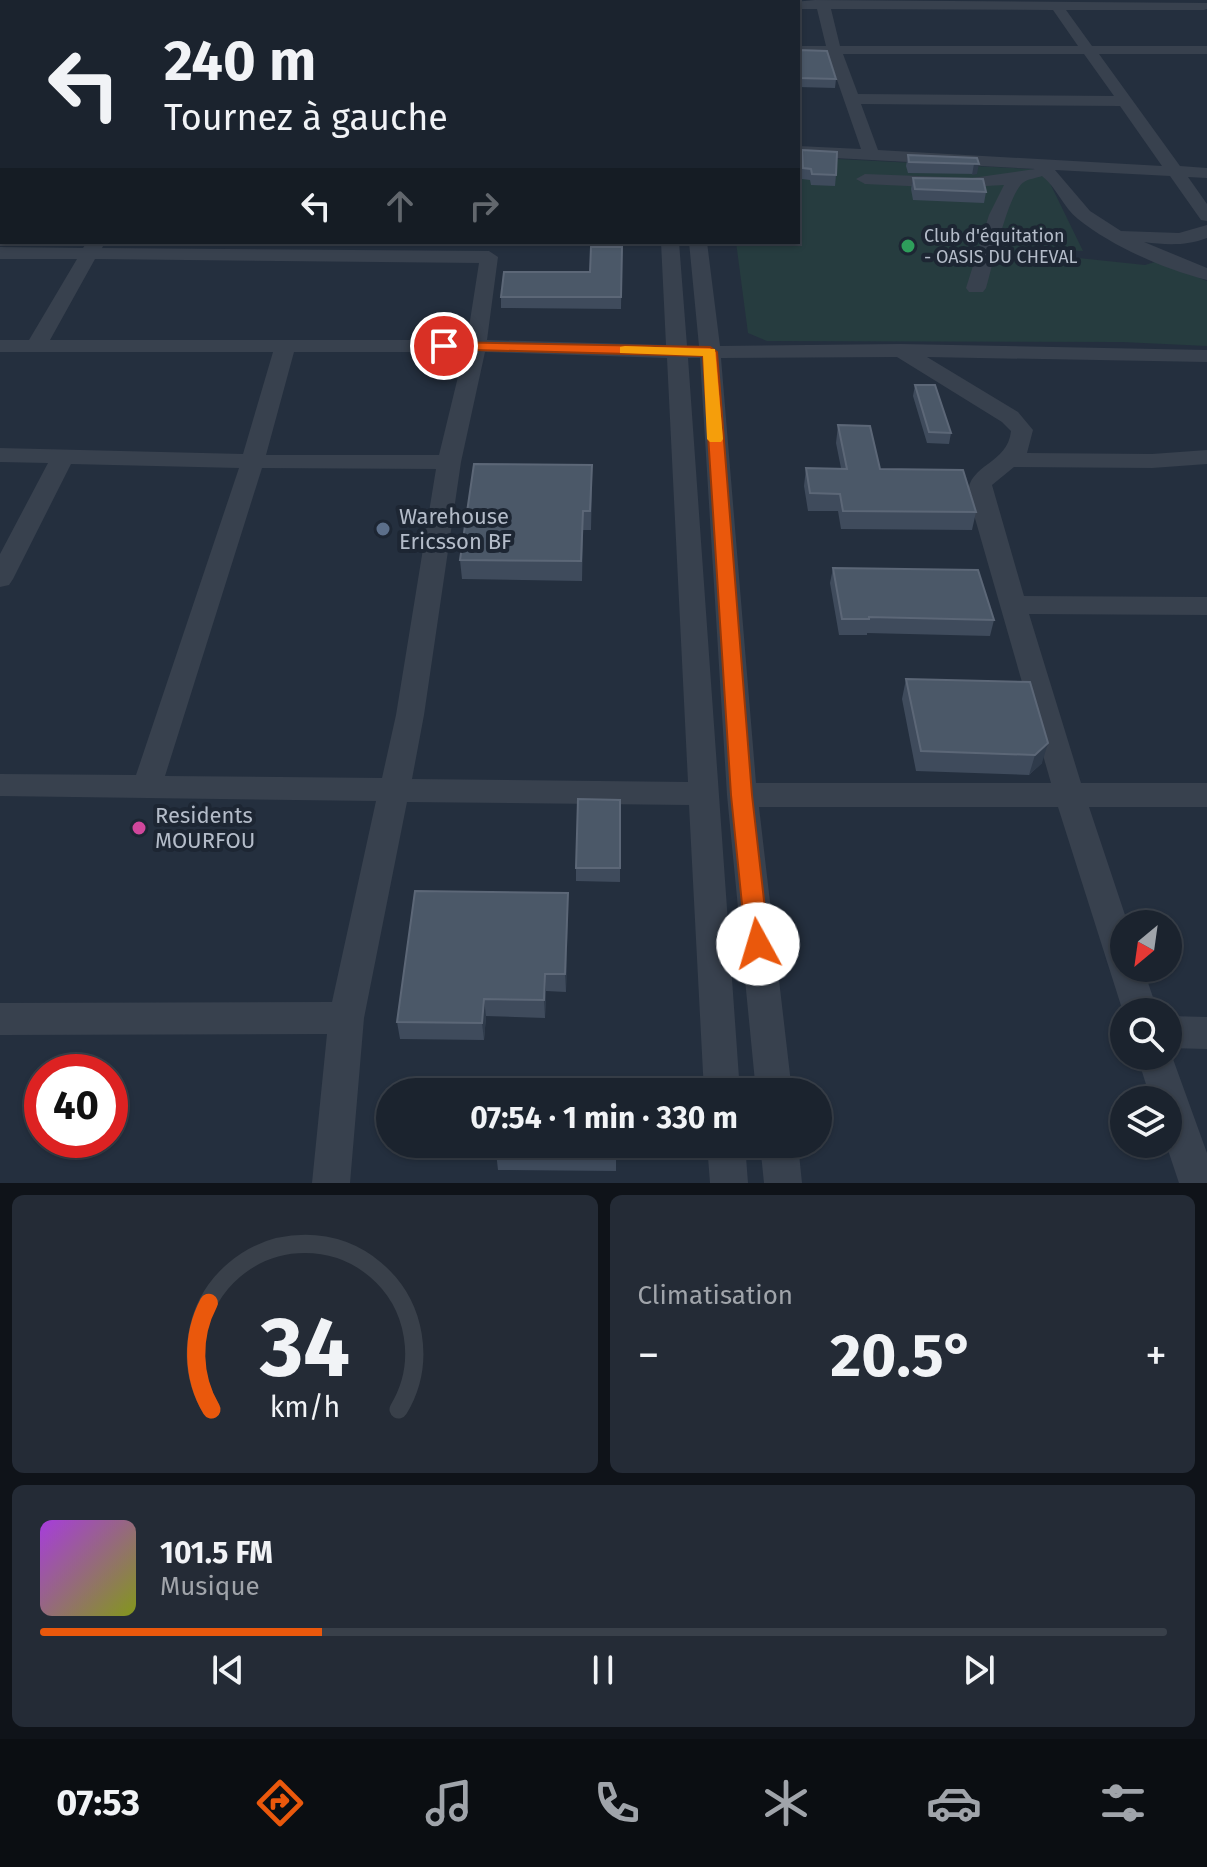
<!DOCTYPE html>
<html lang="fr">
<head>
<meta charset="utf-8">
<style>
  body { margin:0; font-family:"Fira Sans",sans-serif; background:#242b36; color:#f1f3f6; height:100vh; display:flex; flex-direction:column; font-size:30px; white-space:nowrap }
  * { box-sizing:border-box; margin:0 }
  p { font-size:26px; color:#a0a4aa }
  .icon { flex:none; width:44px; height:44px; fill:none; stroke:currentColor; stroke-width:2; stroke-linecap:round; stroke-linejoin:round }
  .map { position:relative; height:1183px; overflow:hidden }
  .sheet { display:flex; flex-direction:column; gap:12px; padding:12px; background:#0f1319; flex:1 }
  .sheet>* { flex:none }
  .hud { position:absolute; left:0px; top:0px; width:800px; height:244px; box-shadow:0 2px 6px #0004,0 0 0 2px #39404a; background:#1b232e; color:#f1f3f6; overflow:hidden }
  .needle { width:52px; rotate:209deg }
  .fabs { position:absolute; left:1110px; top:910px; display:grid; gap:16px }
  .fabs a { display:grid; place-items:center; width:72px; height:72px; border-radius:50%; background:#1b232e; box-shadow:0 2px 6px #0004,0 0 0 2px #39404a; font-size:40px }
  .speed { position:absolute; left:24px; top:1054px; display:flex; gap:16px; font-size:40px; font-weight:700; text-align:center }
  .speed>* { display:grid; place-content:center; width:104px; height:104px; border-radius:50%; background:#1b232e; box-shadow:0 2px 6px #0004,0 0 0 2px #39404a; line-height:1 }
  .speed .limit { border:12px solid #d22; background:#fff; color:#111 }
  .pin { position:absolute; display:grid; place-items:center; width:68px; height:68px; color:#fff; margin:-34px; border:4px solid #fff; border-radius:50%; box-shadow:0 2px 8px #0007 }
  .me { position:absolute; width:88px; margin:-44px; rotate:354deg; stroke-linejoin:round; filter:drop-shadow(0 0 6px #0008) }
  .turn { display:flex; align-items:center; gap:28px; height:168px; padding:0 32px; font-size:36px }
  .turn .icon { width:104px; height:104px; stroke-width:2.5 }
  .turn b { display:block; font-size:56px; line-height:68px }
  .lanes { display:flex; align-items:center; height:76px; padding:0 32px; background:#0003; justify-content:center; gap:40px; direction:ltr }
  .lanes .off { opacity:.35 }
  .big { font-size:60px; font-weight:700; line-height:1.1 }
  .sheet .widget { flex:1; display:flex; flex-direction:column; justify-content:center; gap:12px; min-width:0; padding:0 28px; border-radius:12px; background:#242b36 }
  .sheet .dial { align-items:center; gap:0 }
  .dial svg { height:208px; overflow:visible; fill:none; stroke:#39404a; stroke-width:7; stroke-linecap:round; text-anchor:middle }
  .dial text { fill:#f1f3f6; stroke:none }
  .song { display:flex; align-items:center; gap:24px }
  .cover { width:96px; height:96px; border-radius:12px; background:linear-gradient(135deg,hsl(280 70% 55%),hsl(70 70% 35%)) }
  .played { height:8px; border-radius:4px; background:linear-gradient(90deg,#ea580c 25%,#39404a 25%) }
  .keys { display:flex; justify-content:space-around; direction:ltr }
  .heat { display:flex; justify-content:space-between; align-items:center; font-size:44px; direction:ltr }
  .sheet .tiles { flex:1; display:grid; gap:12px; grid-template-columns:1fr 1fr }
  .widget:last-child { grid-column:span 2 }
  .trip { position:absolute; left:376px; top:1078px; width:456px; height:80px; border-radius:40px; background:#1b232e; box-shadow:0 2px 6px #0004,0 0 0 2px #39404a; font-weight:700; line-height:80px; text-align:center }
  .dock { display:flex; height:128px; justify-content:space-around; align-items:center; background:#0b0e12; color:#a0a4aa }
  .dock .icon { width:56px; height:56px }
  .dock .selected { color:#ea580c }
  .dock b { font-size:36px; color:#f1f3f6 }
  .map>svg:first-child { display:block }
  .green { fill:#263c3f }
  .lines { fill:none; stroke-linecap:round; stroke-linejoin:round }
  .minor { fill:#38414e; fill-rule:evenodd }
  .wall { fill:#3f4b5c }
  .shaded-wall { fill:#2f3b4b }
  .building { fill:#4b5868; stroke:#5c6777; stroke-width:2 }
  .route { fill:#ea580c; stroke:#983908; stroke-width:2 }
  .slow { fill:#f59e0b }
  .leisure-dot { fill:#2e9e5b; stroke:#1d2633; stroke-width:3 }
  .service-dot { fill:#5c6f8a; stroke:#1d2633; stroke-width:3 }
  .hotel-dot { fill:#d1479c; stroke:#1d2633; stroke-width:3 }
  .labels { text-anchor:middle; stroke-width:8; stroke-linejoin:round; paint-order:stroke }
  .far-poi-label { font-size:18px; fill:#b4bcc9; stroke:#1d2633; text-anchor:start }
  .poi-label { font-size:22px; fill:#b4bcc9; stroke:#1d2633; text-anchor:start }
</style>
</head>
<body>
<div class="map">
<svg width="1207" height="1183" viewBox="0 0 1207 1183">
  <rect width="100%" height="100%" fill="#242f3e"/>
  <path class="green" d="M798,157L1031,169L1046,175L1083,251L1052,249L1050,255L1145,265L1158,261L1207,281V346L1122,342L767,341L748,333L736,242H798Z"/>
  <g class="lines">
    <path class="minor" d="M0,0H13L2,2V5Z
      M108,0H122L107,2Z
      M226,0H240L224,2Z
      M342,0H356L341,2Z
      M406,0H420L405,2Z
      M520,0H534L519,2Z
      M670,0H684L685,2H671Z
      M815,0L1207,3V9L1204,10H1066L1092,46H1207V54H1099L1180,166L1207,168V178L1188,177L1207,204V221L1201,220L1170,176L1055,170L1090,211L1121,231L1179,233L1207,225V238C1186,246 1166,245 1144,242L1207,268V280C1164,269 1113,247 1078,219C1063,207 1057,188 1042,176C1037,178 1028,179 1024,182C1008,192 992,268 986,288L983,292H969L966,288L989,215L1004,185L950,188L865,184L856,179L865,174L972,178L1035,169L798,156V146L861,149L828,54H798V46H826L817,9H798V2H794ZM831,9L1053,10L1078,46H840ZM843,54H1084L1114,96L858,94ZM861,104L1120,106L1162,166L878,150Z
      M0,42H2V50H0Z
      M0,85H2V95H0Z
      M2,149V160L0,161V150Z
      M87,242H105L102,248L489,251L498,257L487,340L666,345L661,242H679L687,346H699L689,242H707L720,346L900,344L1207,350V362L927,357L1018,412L1033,430L1027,453L1152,454L1207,450V464L1152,468L1014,467L992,485L1024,596L1207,597V615L1029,614L1081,783H1207V807H1089L1128,924H1124V968H1143L1158,1012H1124V1015L1058,807H759L792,1092H756L727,795L700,358H688L740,1092H704L689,805L407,802L364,1018L350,1183H312L327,1034L0,1035V1003L332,1002L376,801L0,796V774L136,775L239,468L71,464L13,579L9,585L0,587V554L48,463L0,462V448L243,454L273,352H0V340H29L77,259H0V247L83,248ZM95,259L479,263L467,340H50ZM294,352H464L439,455H266ZM485,352L667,358L688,782L412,779L424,715L461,462ZM897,357L1002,422L1011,431C1008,464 968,464 968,494L1051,783H756L721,358ZM262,468L436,469L396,715L382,778L165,776Z
      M1168,1016L1207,1017V1049L1169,1048L1207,1153V1183H1179L1166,1144L1168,1100H1151L1137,1056H1168Z
      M707,1144H745L748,1183H710Z
      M760,1144H798L802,1183H764Z"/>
  </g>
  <path class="wall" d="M798,50L836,79L835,88L798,87Z
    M802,150L836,175L835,186L811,185L810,180L802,179Z
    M908,155L977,158V174L908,173L906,166Z
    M913,178L986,192L984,203L913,200L911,189Z
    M622,247L621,309L501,308V297L590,272Z
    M915,385L951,433L949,444L927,443L913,396Z
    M838,425L880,469L976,512L972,530L841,529L838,511H808L804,486L806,468H841L836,443Z
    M592,484L591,530H583L582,581L462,579L460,560Z
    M833,568L994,620L990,636L867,633V635H839L830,583Z
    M906,679L1030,682L1042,763L1029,775L916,771L902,699Z
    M620,800V882L576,881V868Z
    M568,893L566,992L546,991L545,1018L486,1016L484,1040L400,1039L397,1022Z
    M616,1144V1171L498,1170L496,1152Z"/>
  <path class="shaded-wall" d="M974,164H979L977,174L972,175Z
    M1048,743L1042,763L1029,775L1035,755Z
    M568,893V911L566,992L565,974Z
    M545,974L546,991L545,1018L544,1000Z
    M484,999L486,1016L484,1040L482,1023Z"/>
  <path class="building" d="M798,50L827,51L836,79L798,78Z
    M802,150L837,152L836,175L812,174L811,169L803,168Z
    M908,155L977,158L979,164L909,162Z
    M913,178L983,179L986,192L915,189Z
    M591,247H622L621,297H501L504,272H590Z
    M915,385H935L951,433L929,432Z
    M838,425L870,426L880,469L963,470L976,512L843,511L840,494L810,493L806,468L847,469Z
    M474,464L592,465L590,511H583L581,561L460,560Z
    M833,568L978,570L994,620L869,617V619H842Z
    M906,679L1030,682L1048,743L1035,755L921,751Z
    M578,799L620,800V868H576Z
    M415,891L568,893L565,974H545L544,1000L484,999L482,1023L397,1022Z
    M501,1087H616V1092H500Z
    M497,1144H616V1152H496Z"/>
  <path class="route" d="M444,342L710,347L717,352L752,795L769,944L766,951L758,954L749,951L746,944L731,795L703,356L439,349V343Z"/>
  <path class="slow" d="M625,346L715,349L723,439L721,442H710L707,439L703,356L620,353V347Z"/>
  <circle class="leisure-dot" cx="908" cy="246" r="8"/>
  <circle class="service-dot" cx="383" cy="529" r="8"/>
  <circle class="hotel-dot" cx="139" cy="828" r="8"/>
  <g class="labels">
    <g class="far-poi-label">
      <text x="924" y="242">Club d'équitation<tspan x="924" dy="21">- OASIS DU CHEVAL</tspan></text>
    </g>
    <g class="poi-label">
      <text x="399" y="524">Warehouse<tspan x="399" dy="25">Ericsson BF</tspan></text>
      <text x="155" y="823">Residents<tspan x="155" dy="25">MOURFOU</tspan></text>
    </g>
  </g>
</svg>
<div class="fabs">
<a><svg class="needle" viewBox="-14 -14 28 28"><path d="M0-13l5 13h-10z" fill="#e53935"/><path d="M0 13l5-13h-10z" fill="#a0a4aa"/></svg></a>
<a><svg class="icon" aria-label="search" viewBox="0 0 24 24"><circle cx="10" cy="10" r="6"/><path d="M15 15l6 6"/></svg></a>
<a><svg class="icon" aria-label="layers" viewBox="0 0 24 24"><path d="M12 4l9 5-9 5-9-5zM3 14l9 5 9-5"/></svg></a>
</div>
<div class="speed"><div class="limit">40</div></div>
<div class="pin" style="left:444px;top:346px;background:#d93025"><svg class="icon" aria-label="arrive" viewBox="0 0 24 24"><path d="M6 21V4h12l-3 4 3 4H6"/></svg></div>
<svg class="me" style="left:758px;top:944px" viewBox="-20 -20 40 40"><circle r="19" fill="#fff"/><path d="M0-13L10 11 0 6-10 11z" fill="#ea580c"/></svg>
<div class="trip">07:54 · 1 min · 330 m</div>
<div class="hud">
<div class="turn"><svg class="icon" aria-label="left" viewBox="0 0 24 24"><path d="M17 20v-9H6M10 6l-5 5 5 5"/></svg><div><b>240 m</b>Tournez à gauche</div></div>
<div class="lanes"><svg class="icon" aria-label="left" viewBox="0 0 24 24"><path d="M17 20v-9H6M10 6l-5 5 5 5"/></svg><svg class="icon off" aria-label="ahead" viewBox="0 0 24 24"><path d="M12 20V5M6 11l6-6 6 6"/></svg><svg class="icon off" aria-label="right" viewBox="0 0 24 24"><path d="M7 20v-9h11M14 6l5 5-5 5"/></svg></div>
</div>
</div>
<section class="sheet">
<div class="tiles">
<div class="widget dial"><svg viewBox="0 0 100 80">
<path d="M14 69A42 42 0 1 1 86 69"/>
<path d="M14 69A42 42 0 0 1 13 28" stroke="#ea580c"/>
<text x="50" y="56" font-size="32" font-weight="700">34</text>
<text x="50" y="72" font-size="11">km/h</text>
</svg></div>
<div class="widget"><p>Climatisation</p>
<div class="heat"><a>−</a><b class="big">20.5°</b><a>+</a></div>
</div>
<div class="widget">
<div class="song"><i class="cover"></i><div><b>101.5 FM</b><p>Musique</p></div></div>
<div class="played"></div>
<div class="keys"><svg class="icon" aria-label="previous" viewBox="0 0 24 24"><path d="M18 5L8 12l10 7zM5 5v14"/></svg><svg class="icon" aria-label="pause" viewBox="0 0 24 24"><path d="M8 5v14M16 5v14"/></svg><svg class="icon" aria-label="next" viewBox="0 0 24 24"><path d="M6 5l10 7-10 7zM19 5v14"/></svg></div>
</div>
</div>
</section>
<nav class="dock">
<b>07:53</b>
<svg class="icon selected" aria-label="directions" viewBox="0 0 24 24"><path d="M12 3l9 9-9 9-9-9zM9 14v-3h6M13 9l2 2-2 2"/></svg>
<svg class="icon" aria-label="music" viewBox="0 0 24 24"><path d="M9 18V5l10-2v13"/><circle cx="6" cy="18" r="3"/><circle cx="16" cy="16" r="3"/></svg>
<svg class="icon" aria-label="phone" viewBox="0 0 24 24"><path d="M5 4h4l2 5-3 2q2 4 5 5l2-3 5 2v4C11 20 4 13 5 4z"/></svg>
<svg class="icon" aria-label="climate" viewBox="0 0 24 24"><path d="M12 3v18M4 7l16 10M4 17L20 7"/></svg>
<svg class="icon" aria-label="car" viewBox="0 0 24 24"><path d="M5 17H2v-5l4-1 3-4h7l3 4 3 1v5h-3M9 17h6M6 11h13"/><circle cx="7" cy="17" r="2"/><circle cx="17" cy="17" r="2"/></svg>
<svg class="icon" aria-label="filters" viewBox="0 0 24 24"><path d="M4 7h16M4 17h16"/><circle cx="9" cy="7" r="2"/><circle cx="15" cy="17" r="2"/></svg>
</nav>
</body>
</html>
